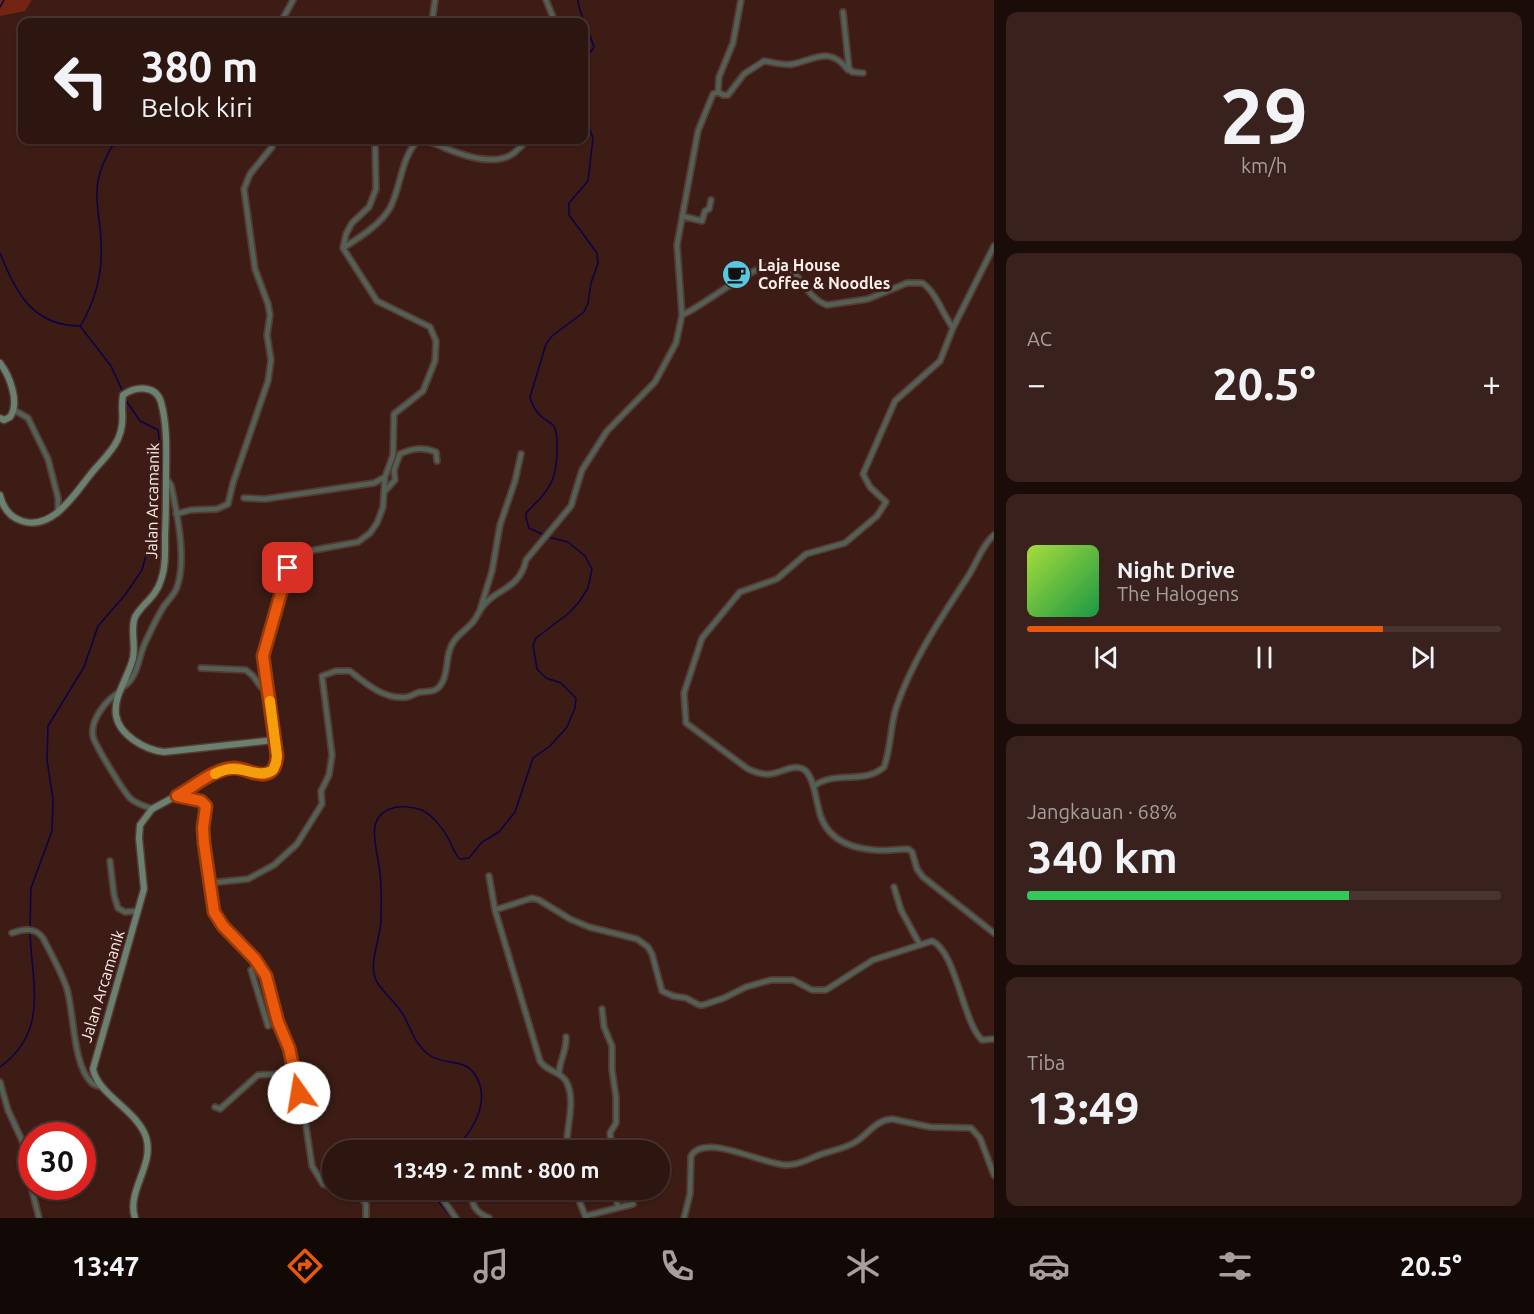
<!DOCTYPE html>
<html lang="id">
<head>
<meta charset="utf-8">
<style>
  body { margin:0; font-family:Ubuntu,sans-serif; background:#39221e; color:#f1f3f6; height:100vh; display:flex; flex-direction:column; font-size:22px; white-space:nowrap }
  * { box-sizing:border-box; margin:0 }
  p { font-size:20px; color:#a79f9f }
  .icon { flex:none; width:33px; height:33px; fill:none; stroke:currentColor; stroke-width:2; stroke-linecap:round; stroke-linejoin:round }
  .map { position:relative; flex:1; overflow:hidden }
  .sheet { display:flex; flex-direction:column; gap:12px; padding:12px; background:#190c09; width:540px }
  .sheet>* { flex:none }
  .banner { position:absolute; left:18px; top:18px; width:570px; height:126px; border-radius:12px; box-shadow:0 2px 4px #0004,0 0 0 2px #483430; background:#2d1510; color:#f1f3f6; overflow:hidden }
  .speed { position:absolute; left:18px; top:1122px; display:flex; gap:12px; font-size:30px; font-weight:700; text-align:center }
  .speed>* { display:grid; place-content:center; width:78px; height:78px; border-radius:50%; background:#2d1510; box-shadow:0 2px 4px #0004,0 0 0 2px #483430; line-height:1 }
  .speed .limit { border:9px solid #d22; background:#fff; color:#111 }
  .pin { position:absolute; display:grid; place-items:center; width:51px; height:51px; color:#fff; margin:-26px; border-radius:12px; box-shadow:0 3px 9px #0006 }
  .me { position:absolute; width:66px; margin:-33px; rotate:347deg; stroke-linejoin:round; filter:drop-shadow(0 0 4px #0008) }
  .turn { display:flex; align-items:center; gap:21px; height:126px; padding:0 24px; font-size:27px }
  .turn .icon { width:78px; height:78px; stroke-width:2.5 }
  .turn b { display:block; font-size:42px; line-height:51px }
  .big { font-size:45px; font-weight:700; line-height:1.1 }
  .sheet .card { flex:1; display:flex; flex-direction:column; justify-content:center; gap:9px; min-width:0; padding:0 21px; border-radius:12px; background:#39221e }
  .sheet .dial { align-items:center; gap:0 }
  .dial b { font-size:78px; line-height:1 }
  .song { display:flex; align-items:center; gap:18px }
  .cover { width:72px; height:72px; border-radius:9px; background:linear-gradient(135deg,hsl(80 70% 55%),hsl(140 70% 35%)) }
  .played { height:6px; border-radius:3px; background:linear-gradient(90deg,#ea580c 75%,#483430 75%) }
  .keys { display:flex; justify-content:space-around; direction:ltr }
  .heat { display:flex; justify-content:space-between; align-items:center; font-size:33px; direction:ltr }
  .charge { height:9px; border-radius:4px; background:linear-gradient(90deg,#34c759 68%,#483430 0) }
  .trip { position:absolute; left:322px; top:1140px; width:348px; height:60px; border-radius:30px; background:#2d1510; box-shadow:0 2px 4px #0004,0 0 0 2px #483430; font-weight:700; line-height:60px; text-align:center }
  .menu { display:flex; height:96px; justify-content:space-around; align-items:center; background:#120806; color:#a79f9f }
  .menu .icon { width:42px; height:42px }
  .menu .current { color:#ea580c }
  .menu b { font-size:27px; color:#f1f3f6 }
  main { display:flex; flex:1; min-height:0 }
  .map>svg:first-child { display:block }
  .green { fill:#732412 }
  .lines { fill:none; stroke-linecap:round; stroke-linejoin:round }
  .stream { stroke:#0c0348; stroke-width:1.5 }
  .street-casing { stroke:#573a33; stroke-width:8 }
  .secondary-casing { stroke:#573a33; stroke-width:9 }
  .street { stroke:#526056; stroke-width:4.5 }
  .secondary { stroke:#6a8070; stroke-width:6 }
  .route-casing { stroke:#983908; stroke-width:15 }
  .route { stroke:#ea580c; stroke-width:10 }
  .slow { stroke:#f59e0b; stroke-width:10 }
  .labels { text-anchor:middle; stroke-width:6; stroke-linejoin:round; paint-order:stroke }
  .poi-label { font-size:16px; font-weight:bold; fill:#fcefec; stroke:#3c1c15; text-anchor:start }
  .street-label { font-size:16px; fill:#fcefec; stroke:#3c1c15 }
</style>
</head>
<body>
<main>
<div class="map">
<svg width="994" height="1218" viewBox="0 0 994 1218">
  <rect width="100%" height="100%" fill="#3c1c15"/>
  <path class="green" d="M0,0H32L25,11L0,16Z"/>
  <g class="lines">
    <path class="stream" d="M578,0C578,12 590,33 594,47L584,61
      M0,7L4,0
      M0,253C15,292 33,326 80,326L111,366L123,392
      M81,325C96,299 103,272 101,242C101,225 96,208 97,191C97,174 107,153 116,140
      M544,535L529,528L526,518V513C551,488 558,480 557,443C557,438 557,430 553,425C550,422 545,420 542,417C536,412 532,405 530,397L546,344L552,336L584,312L588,303L591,283L598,263L597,253L569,215V203L588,181L593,138L584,114
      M30,928L31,888L52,831L53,799L47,760L48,726L84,667L98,626L125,595L142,570L157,514L162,461L158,430L140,421L125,399
      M0,1067C49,1031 32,985 30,933
      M454,1150C471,1133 488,1107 479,1082C468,1055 446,1067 429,1055C412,1042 412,1027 400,1010C393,1000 383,992 377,982C367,965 381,938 381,920C381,905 382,889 380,874C379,853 363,819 390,809C399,805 413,807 422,810C433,816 444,829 449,840C453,847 454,854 460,859L469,858L482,842L499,832L515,812L533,758L550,746L567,727L575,708L576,698L561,683L546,678L537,669L533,645L536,638L569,613L579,602L588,588L592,569L585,556L568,542L548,537
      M435,1193L439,1202L452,1218"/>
    <defs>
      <path id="street" d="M546,0L555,22
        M843,12L849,69L852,72L863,73
        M281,22L293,0
        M432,22L435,0
        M718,92L723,95H728L744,74L764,61C772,62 785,66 793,64C816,59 830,46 848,70H851
        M682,216L702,221L705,211L709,209L711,200
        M994,246L953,328L940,361L895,401L863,474L870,487L886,502L877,516L845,543L806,554L777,579L740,592L702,638L684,693L686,723L748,769C755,772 762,775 770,774C781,773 796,762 806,771C814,780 815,795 818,806C823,836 846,848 875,850C886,851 897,849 908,849L912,852L917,869L923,877L994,933
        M343,248C359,238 381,224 390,208C400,190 402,155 417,142C427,140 436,144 445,148C464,156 495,167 514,153C519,149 523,144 528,140
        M682,315C705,306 761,256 784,265C800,272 806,298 827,305L868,299L907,283H922C934,289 944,316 953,328
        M14,410L28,418L48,459L58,498V513
        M384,492L395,480L394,470L400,454C413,448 422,447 436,452L437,461
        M244,498L265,499L374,483L385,477
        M176,514L191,510L217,509L228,504L233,483L268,381L271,360L267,335L270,315L268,304L255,269L244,189L250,174L272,147L273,140
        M480,610L492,571L500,525L515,481L521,454
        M201,668L246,670L253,676L261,687L267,688
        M123,687C138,678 138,658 145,643C151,630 157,617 164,606C169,599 175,594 177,587C187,559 177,513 171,485L166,478
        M121,691C107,699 90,719 93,736C94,744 125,794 131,799C137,804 145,806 152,809
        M274,740L263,656L288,568L301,555L314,550L358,542L370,533L377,523L383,507L385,477L393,455L394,414L423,391L435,361L436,341L430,327L377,301L343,248L346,234L352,223L369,207L376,189L375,140
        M814,786C835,770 864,785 884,767C891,748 890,728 896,708C912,661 940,619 967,578C976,565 982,545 994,535
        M177,796L201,801L206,806L203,828L204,843L215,912L223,925L256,959L266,976L278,1022L289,1048L306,1126L312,1166L323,1184L333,1188
        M110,861L114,895L118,908L125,912L138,911
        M489,876L495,910
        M209,883L248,879L274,865L297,844L322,804L321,791L329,775L332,755L322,676L336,671H350C366,684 385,700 407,697C412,696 416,693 420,692C431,691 437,693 443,681C449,668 445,653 454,641C459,634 467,629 473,622C477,617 479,611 483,606C496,589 520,589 526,560L571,506L582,470L607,431L655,382L676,343L682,315L677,245L698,131L713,94L718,92L719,77L733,43L741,0
        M894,887L901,910L920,945
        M12,933C24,929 35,927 43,938C51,954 61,971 67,989C74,1013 73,1065 91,1082C94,1086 99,1086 103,1087
        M260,965L251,970L268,1026
        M602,1009L604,1027L612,1046V1070L616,1097V1123L610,1133L612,1150
        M559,1074C559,1061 567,1051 566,1037
        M0,1082L8,1110L25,1147L28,1174L39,1218
        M215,1107L220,1109L258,1075L282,1074L295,1077
        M567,1150C565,1129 577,1101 566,1081C560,1071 547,1072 540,1061L495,910L532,898L539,900L570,919L589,927L637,939L648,947L652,954L662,991L673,996L686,998L699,1005H703L724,998L746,987L771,980H793L812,990H826L873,960L932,941C956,951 963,1023 982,1040L994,1039
        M337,1190L359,1194L366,1204V1218
        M426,1190L437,1191L456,1218
        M472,1190C471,1205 475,1212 489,1218
        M575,1190L586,1218
        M614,1190L618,1207
        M586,1216L633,1204
        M684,1218L690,1194L691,1156C705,1132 763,1165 787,1165C801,1165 810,1158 822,1154C834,1150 847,1148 857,1141C869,1133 876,1120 892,1119L930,1127L971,1128L980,1138L994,1175"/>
      <path id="secondary" d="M0,363C10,376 20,403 10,417L4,420L0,418
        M0,495C3,508 9,517 22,521C52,531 74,495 90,475C99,463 111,454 118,439C126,421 120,410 123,395C136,386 156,385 161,402C168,428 166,454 166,480C166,498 166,516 165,535C165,550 166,566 161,580C156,597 142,604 135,617C130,629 136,645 133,658C129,676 113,696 116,715C119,735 145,750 164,752L274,740C275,748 278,756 276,764C271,782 250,770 238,768C233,768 229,768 224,770L152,809L140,825L139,838L144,889L93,1069C98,1095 137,1110 146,1137C155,1165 126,1191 135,1218"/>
    </defs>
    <use href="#street" class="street-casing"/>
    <use href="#secondary" class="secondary-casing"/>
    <use href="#street" class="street"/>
    <use href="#secondary" class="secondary"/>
  </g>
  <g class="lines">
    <defs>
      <path id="route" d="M288,568L263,656L277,756C276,764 275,772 265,774C255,776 243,767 233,768C213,769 194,787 177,796L201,801L206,806L203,828L204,843L214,912L223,926L255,959L266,976L278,1022L289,1048L299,1093"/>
    </defs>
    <use href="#route" class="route-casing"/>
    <use href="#route" class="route"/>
    <path class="slow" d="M215,774C241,760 255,781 273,770L276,763L277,756L270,701"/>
  </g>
  <defs>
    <symbol id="cafe-disc" viewBox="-11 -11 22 22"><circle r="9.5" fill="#56c9e1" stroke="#3c1c15"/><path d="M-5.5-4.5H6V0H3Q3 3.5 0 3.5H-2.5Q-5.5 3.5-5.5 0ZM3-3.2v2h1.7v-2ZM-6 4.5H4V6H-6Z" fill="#111"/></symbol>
  </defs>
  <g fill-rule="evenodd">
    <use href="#cafe-disc" x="720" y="258" width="33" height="33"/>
  </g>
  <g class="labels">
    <g class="poi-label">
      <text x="758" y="271">Laja House<tspan x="758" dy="18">Coffee &amp; Noodles</tspan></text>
    </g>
    <g class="street-label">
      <text transform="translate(152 501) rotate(-89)" y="6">Jalan Arcamanik</text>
      <text transform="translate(102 986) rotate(-73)" y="6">Jalan Arcamanik</text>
    </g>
  </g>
</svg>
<div class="speed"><div class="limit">30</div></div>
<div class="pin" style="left:288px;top:568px;background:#d93025"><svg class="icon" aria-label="arrive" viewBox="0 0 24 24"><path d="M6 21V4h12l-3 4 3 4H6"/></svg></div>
<svg class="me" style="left:299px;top:1093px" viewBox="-20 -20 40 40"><circle r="19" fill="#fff"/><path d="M0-13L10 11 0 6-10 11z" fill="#ea580c"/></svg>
<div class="trip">13:49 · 2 mnt · 800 m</div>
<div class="banner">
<div class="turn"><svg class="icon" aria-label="left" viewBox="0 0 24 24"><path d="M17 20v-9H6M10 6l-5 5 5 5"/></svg><div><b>380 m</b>Belok kiri</div></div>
</div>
</div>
<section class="sheet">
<div class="card dial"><b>29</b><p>km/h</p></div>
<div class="card"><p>AC</p>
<div class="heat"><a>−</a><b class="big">20.5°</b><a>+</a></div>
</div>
<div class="card">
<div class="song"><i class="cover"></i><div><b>Night Drive</b><p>The Halogens</p></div></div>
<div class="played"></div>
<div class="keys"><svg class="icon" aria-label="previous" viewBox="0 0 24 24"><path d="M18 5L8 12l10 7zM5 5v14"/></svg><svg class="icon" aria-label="pause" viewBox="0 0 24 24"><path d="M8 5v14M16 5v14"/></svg><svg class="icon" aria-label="next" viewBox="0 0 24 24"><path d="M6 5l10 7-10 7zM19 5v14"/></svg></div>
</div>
<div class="card"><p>Jangkauan · 68%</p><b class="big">340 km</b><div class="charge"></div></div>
<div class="card"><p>Tiba</p><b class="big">13:49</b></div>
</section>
</main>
<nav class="menu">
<b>13:47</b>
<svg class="icon current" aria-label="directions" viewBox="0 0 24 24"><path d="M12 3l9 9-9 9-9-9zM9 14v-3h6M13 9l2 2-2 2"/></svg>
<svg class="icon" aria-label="music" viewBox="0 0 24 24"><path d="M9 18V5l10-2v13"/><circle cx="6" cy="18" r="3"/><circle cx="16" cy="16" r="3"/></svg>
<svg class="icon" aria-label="phone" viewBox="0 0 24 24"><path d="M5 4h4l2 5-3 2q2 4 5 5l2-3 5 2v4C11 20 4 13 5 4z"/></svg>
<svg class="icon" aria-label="climate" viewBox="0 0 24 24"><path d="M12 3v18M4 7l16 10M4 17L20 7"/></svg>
<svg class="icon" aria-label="car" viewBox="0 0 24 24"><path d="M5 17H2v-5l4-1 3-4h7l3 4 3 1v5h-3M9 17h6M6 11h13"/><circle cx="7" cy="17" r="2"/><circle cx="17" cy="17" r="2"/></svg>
<svg class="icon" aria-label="filters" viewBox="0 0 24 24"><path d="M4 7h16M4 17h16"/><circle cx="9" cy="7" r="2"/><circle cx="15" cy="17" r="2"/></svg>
<b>20.5°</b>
</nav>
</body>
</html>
